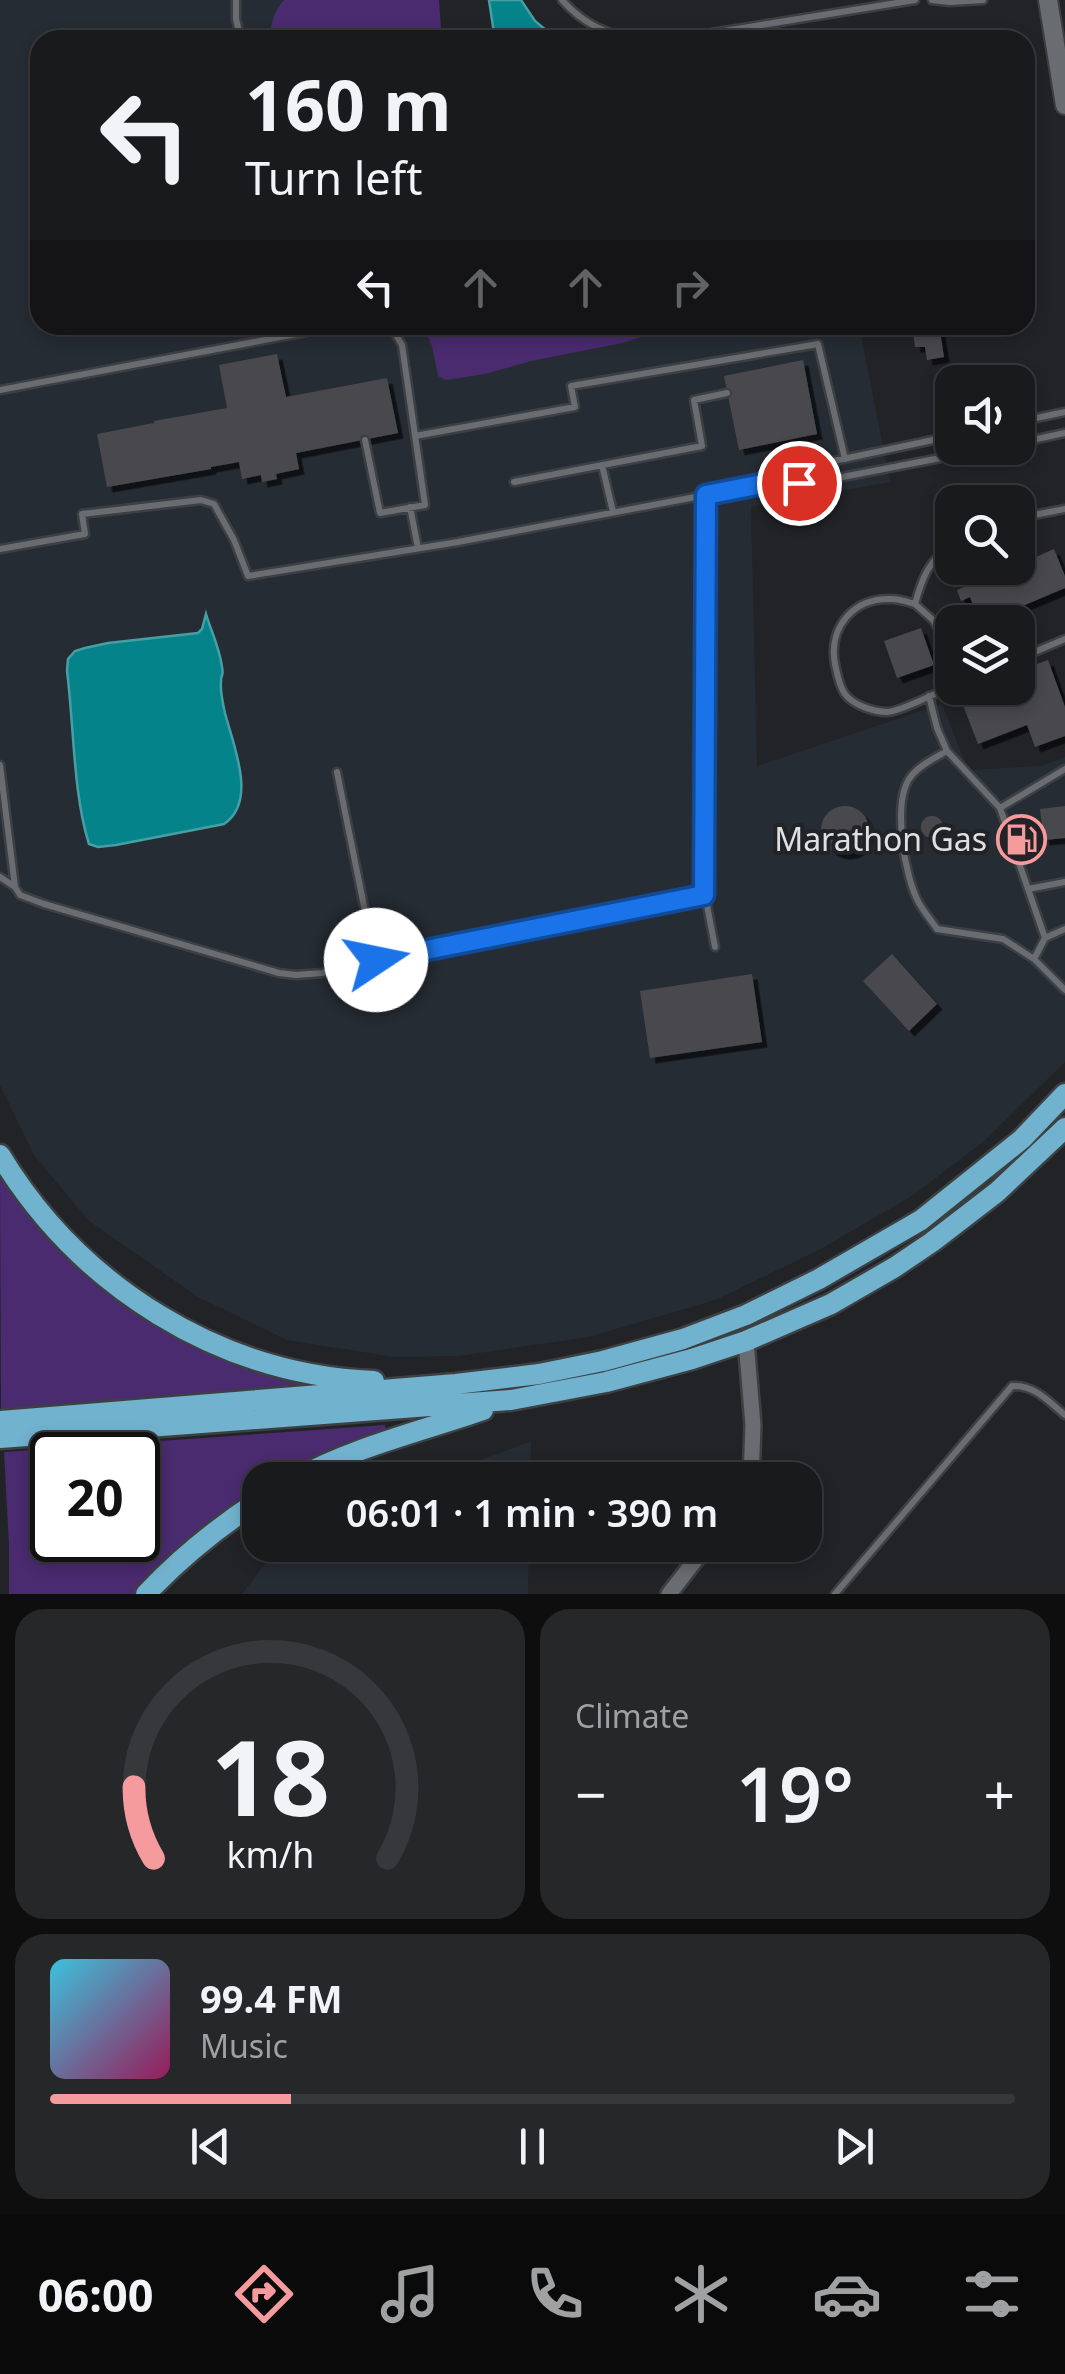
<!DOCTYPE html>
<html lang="en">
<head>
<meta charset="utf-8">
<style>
  body { margin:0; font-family:"Noto Sans",sans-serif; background:#262729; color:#f1f3f6; height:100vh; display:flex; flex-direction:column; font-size:38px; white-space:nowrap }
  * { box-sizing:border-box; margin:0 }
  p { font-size:32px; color:#9fa1a3 }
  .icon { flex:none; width:55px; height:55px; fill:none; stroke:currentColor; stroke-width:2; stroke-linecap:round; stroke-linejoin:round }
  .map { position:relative; height:1594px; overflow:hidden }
  .details { display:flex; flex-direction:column; gap:15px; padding:15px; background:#0e0e0f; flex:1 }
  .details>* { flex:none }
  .hud { position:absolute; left:30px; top:30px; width:1005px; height:305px; border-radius:30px; box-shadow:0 5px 15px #0003,0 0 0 2px #37383b; background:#191a1c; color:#f1f3f6; overflow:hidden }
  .tools { position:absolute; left:935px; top:365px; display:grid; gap:20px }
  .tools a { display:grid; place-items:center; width:100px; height:100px; border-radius:20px; background:#191a1c; box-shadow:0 5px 15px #0003,0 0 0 2px #37383b; font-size:50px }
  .speed { position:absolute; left:30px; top:1432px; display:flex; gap:20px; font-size:50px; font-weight:700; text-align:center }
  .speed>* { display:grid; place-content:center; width:130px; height:130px; border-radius:50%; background:#191a1c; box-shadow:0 5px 15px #0003,0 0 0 2px #37383b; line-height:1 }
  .speed .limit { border:5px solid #111; border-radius:15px; background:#fff; color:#111 }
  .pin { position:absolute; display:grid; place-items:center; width:85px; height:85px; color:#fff; margin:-42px; border:5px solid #fff; border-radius:50%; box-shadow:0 2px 10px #0007 }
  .me { position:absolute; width:110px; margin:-55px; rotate:79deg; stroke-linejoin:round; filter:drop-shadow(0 0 8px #0008) }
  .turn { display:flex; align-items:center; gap:35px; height:210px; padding:0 50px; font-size:45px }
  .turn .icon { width:130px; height:130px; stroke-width:2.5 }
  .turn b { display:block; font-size:70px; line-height:85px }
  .lanes { display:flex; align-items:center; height:95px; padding:0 50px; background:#0003; justify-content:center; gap:50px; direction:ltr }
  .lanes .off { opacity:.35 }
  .big { font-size:75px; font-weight:600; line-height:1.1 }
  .details .tile { flex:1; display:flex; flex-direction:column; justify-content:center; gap:15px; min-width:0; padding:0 35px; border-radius:30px; background:#262729 }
  .details .dial { align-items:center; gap:0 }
  .dial svg { height:260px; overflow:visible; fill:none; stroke:#37383b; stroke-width:7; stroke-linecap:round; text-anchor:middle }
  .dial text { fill:#f1f3f6; stroke:none }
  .song { display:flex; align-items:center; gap:30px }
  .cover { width:120px; height:120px; border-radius:15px; background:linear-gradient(135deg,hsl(190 70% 55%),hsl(330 70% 35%)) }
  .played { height:10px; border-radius:5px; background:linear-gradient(90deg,#f59b9e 25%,#37383b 25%) }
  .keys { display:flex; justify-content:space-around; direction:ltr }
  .heat { display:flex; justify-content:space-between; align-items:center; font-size:55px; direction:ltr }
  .details .tiles { flex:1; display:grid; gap:15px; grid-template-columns:1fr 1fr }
  .tile:last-child { grid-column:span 2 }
  .trip { position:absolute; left:242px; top:1462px; width:580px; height:100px; border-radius:30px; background:#191a1c; box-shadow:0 5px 15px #0003,0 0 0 2px #37383b; font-weight:600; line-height:100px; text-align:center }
  .menu { display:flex; height:160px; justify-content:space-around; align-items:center; background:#0a0a0b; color:#9fa1a3 }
  .menu .icon { width:70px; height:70px }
  .menu .active { color:#f59b9e }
  .menu b { font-size:45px; color:#f1f3f6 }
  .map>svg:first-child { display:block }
  .built { fill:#262c34 }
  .green { fill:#4a2b6f; fill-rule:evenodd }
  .water { fill:#05838a; stroke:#469fa4; stroke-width:2.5 }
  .building { fill:#494a4e; filter:url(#shadow) }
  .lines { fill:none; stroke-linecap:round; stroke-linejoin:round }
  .service-casing { stroke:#3d4042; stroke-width:11 }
  .tertiary-casing { stroke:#3d4042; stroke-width:20 }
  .secondary-casing { stroke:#3d4042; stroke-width:22 }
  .trunk-casing { stroke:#3d4042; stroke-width:25 }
  .service { stroke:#696c70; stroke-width:6 }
  .tertiary { stroke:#696c70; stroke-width:15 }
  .secondary { stroke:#696c70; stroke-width:18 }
  .trunk { stroke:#71b2ce; stroke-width:20 }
  .route-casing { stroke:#114b97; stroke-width:25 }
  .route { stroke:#1a73e8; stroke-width:18 }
  .labels { text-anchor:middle; stroke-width:8; stroke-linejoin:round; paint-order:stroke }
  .poi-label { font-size:32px; fill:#dfe0e2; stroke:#212326; text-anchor:end }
</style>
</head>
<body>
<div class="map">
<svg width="1065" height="1594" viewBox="0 0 1065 1594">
  <defs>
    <filter id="shadow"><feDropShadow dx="5.5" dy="5.5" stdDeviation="0" flood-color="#0009"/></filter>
  </defs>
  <rect width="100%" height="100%" fill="#212326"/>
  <path class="built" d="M0,0H315L283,40H40V325H859L890,482L751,507L757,766L942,704L968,770L1041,766L1065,757V1062L982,1143L912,1196L817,1251L715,1300L589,1337L459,1356L394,1357L287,1340L198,1297L89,1221L34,1155L0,1085Z
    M531,1441L530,1480H429Z
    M296,1545H529L528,1594H242L265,1564Z"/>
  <path class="green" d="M284,0H439L441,28L444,40H270C270,25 274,11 284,0Z
    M422,325H700L658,332L622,343L531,361L485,374L446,380L438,376L432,346Z
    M0,1170L36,1219L247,1365L300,1381V1385L284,1389L1,1413Z
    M385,1425L386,1432L308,1464L281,1480H260V1492L137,1594H9V1545L4,1452ZM52,1455H138V1540H52Z"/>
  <path class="water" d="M489,0H521L535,21L558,40H495Z
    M206,614C211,631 220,649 222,667C224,677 221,673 221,682C220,692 223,704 225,713C233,745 258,801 224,824L116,845L98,847L89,844C73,794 74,725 67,671L68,659L75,651L85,648L108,643L198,633L202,629Z"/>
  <path class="building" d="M916,325H939L944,357L927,360L925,347H915L913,332L917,331Z
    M277,354L286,397L387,378L398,433L296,453L299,469L276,474L277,479L262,482L261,475L242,479L239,462L211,467V469L107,487L97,434L154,423V421L227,408L219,365Z
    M803,360L817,434L739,450L724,376Z
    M1054,549L1065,576V588L985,622H980L970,597L961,601L957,590L1011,568H1018V565Z
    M921,628L934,665L897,678L884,641Z
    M1035,658L1037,664L1048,660L1065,707V736L1035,747L1027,725L978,744L961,700L982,693L985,700L1018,688V664Z
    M1065,806V838L1044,840L1040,809Z
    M821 830a24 24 0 1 1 48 0a24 24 0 1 1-48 0Z
    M921 827a11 11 0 1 1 22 0a11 11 0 1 1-22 0Z
    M892,954L937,1004L909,1031L863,981Z
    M752,974L762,1042L650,1058L640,991Z"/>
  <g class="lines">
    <defs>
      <path id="service" d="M236,0V19L241,40
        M562,0C583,24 608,35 639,40
        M932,0L950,2L983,0
        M669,40L915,0
        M0,390L344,325
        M1018,422L1065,412
        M415,436L575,407L571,386L818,344L845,459
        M365,440L380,513L425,505L402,345L390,325
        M1018,443L1065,433
        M602,465L613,512
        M514,482L702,446L694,400L727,393
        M773,482L799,483L827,480L992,448
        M706,495L705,895L715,947
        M410,507L418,548
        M1018,518L1065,509
        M952,545C929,560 922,578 915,604C908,602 900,599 892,599C854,597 828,627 835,664C837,673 839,686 845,694C853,705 874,712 887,712C900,712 938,692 952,686
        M0,549L85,534L82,514L201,500L214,504L234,540L248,576L458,542L706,495L772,482L795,470L810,466L952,436
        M915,604L933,620L952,651
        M1018,659L1065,639
        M929,696L937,728L947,751L1000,808
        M947,751C933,759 918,766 909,779C893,805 904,876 919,903C924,912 931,920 937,929L1003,939L1034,959L1065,990
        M0,765L15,887L20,895L44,904L279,973L296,975L322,973L705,895
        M337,772L375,961
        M0,877L15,887
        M1028,889L1065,882
        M1045,938L1000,808L1065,769
        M1034,959L1045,938L1065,929
        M835,1594L1012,1386C1035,1385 1048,1401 1065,1415"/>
      <path id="tertiary" d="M746,1341L753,1425L751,1480
        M669,1594L707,1545"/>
      <path id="secondary" d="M1048,0L1065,105"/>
      <path id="trunk" d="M0,1155C79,1286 220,1375 374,1381
        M0,1421L456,1384L539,1374L603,1361L683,1339L746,1315L819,1279L921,1220L1022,1139L1065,1094
        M0,1438L511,1400L606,1382L692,1359L746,1341L831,1304L895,1267L932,1242L997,1192L1065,1128
        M294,1480C354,1447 419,1432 483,1410
        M146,1594C180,1558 218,1527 260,1500"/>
    </defs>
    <use href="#service" class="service-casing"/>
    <use href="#tertiary" class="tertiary-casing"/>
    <use href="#secondary" class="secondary-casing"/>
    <use href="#trunk" class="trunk-casing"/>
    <use href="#service" class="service"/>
    <use href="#tertiary" class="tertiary"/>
    <use href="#secondary" class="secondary"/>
    <use href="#trunk" class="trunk"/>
  </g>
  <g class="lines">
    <defs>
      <path id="route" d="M376,960L704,895L706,495L772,482L799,483"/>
    </defs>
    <use href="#route" class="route-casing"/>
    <use href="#route" class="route"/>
  </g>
  <defs>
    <symbol id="fuel-ring" viewBox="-11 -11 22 22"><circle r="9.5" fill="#212326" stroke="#f59b9e" stroke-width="1.5"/><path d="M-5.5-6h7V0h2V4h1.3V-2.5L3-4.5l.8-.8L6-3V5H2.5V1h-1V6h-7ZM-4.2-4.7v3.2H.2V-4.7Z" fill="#f59b9e"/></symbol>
  </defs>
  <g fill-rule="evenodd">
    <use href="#fuel-ring" x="994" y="812" width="55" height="55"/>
  </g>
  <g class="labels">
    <g class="poi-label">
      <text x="987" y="851">Marathon Gas</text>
    </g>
  </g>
</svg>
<div class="tools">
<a><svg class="icon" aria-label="sound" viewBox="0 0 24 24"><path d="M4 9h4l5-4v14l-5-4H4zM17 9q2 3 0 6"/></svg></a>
<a><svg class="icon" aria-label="search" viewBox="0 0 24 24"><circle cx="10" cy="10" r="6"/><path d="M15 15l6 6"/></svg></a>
<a><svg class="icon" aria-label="layers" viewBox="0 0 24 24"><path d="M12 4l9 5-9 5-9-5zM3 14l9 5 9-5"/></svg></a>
</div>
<div class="speed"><div class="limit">20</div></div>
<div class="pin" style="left:799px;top:483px;background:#d93025"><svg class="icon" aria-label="arrive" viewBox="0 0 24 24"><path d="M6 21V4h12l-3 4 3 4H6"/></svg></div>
<svg class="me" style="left:376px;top:960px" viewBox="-20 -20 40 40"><circle r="19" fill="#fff"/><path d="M0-13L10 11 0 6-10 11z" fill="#1a73e8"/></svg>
<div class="trip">06:01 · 1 min · 390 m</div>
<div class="hud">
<div class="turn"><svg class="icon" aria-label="left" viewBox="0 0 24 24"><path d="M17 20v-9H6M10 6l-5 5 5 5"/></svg><div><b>160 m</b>Turn left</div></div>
<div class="lanes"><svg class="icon" aria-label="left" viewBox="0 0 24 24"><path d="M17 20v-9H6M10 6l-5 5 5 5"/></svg><svg class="icon off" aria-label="ahead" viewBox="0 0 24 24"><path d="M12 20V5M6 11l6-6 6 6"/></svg><svg class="icon off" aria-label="ahead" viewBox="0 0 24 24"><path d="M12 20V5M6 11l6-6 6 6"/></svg><svg class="icon off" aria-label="right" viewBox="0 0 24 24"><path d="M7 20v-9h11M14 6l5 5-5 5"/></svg></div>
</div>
</div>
<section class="details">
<div class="tiles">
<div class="tile dial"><svg viewBox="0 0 100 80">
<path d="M14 69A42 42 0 1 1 86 69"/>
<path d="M14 69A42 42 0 0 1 8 47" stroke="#f59b9e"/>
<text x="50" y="56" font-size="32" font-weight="700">18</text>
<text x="50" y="72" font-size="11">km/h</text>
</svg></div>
<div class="tile"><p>Climate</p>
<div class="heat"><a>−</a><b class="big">19°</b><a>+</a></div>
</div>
<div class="tile">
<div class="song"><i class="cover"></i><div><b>99.4 FM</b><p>Music</p></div></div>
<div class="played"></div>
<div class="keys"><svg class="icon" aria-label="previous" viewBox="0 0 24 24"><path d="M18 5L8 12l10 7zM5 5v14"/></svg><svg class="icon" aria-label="pause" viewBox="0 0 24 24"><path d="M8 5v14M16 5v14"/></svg><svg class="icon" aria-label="next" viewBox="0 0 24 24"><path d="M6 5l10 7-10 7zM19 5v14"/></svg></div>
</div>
</div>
</section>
<nav class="menu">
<b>06:00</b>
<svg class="icon active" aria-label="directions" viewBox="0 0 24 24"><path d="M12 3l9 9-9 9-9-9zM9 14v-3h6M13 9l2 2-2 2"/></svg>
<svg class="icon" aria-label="music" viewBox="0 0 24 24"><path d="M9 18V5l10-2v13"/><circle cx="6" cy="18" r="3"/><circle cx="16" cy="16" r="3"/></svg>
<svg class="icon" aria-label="phone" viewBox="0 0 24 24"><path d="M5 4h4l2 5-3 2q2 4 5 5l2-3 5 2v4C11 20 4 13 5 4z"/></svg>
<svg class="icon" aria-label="climate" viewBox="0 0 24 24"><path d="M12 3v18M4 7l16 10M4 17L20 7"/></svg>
<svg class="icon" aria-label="car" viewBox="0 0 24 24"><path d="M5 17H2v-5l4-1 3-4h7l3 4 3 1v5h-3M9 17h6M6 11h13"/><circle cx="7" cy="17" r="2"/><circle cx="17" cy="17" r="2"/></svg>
<svg class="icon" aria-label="filters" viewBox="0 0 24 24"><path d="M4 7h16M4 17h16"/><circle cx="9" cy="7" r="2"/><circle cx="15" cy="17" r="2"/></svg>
</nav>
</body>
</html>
